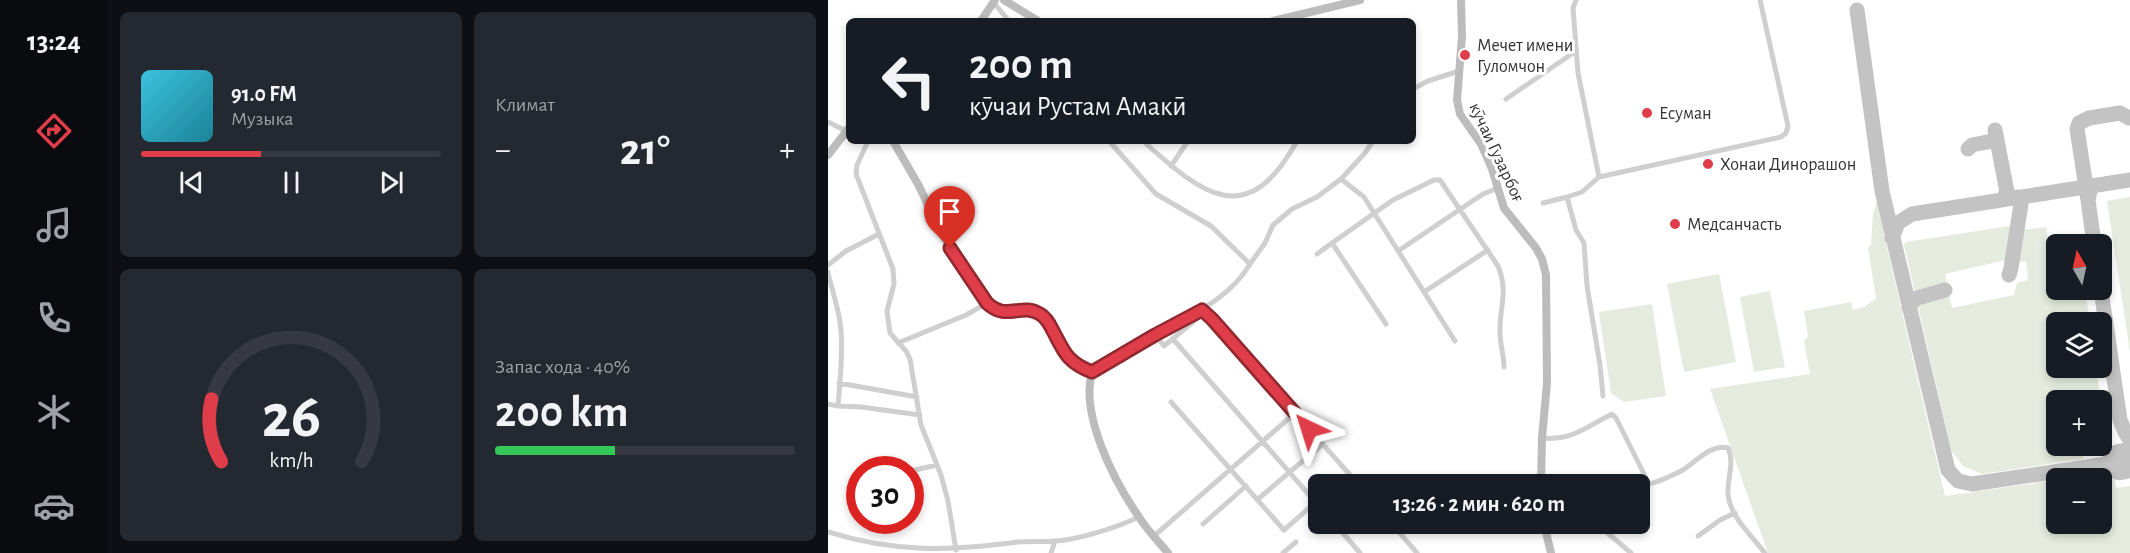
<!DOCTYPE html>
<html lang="ru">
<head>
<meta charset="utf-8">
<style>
  body { margin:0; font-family:"Alegreya Sans",sans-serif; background:#242831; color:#f1f3f6; height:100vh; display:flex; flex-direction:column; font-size:22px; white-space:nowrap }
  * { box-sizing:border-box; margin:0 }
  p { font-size:20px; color:#9ea1a6 }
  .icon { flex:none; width:33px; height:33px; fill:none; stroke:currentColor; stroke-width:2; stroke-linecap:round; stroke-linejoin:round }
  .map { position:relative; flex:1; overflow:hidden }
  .side { display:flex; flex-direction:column; gap:12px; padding:12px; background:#0d0f14; width:720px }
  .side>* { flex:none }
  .top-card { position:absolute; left:18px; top:18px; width:570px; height:126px; border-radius:9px; box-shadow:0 3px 9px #0003; background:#171b24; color:#f1f3f6; overflow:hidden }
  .needle { width:39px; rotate:351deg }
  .controls { position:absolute; left:1218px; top:234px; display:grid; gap:12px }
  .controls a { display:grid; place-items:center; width:66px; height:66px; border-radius:9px; background:#171b24; box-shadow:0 3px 9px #0003; font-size:30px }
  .speed { position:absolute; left:18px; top:456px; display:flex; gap:12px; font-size:30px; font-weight:700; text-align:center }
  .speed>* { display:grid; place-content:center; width:78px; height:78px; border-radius:50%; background:#171b24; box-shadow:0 3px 9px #0003; line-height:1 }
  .speed .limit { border:9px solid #d22; background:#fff; color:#111 }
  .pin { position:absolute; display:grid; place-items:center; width:51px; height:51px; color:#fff; margin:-62px -26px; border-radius:50% 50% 50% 0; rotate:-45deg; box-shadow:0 0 6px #0007 }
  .pin .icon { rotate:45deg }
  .me { position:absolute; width:66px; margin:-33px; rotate:319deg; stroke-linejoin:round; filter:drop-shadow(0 0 4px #0008) }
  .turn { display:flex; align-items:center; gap:21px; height:126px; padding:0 24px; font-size:27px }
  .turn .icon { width:78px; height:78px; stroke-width:2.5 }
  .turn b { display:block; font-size:42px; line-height:51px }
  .big { font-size:45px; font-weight:600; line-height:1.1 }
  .side .tile { flex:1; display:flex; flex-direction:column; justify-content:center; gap:9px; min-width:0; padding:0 21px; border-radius:9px; background:#242831 }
  .side .dial { align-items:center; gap:0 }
  .dial svg { height:156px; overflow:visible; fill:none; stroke:#363941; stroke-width:7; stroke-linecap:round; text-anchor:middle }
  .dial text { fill:#f1f3f6; stroke:none }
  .song { display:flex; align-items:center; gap:18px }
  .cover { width:72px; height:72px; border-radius:9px; background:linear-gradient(135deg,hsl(190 70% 55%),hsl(190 70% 35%)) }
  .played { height:6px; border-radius:3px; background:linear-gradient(90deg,#df3d49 40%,#363941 40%) }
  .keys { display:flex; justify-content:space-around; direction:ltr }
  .heat { display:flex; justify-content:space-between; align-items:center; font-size:33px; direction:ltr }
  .charge { height:9px; border-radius:4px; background:linear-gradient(90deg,#34c759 40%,#363941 0) }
  .side .tiles { flex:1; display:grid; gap:12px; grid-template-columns:repeat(2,1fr) }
  .trip { position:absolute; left:480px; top:474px; width:342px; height:60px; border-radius:9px; background:#171b24; box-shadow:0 3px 9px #0003; font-weight:600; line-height:60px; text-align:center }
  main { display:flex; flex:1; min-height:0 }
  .menu { display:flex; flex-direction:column; width:108px; justify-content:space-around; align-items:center; background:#090b0e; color:#9ea1a6 }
  .menu .icon { width:42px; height:42px }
  .menu .active { color:#df3d49 }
  .menu b { font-size:27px; color:#f1f3f6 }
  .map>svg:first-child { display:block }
  .green { fill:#e5ebde }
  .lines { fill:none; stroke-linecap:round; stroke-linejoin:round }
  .taxiway { stroke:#c3c3c3; stroke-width:15 }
  .runway { stroke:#c3c3c3; stroke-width:36 }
  .street { stroke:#cfcfcf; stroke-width:5 }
  .secondary { stroke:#bcbcbc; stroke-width:8 }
  .route-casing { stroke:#91282f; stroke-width:15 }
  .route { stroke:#df3d49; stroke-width:10 }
  .poi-dot { fill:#df3d49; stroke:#fff; stroke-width:2 }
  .labels { text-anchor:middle; stroke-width:6; stroke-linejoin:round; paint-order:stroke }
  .poi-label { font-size:18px; fill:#323232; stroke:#fff; text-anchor:start }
  .street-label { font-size:18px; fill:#323232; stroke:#fff }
</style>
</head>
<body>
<main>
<nav class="menu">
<b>13:24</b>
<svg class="icon active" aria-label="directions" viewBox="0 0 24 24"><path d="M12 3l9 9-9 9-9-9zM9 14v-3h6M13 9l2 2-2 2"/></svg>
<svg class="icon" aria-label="music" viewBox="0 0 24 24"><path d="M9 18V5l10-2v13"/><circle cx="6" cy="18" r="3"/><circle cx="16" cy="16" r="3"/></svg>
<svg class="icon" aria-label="phone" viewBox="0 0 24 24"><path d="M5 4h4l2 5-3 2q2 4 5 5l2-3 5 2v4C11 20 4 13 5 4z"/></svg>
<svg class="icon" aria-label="climate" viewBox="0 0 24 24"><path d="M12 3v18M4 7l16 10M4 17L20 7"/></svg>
<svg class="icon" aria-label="car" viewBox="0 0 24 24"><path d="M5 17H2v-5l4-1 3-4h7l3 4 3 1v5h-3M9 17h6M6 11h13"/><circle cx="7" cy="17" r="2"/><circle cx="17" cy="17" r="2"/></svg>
</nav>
<section class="side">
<div class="tiles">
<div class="tile">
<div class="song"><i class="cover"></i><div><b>91.0 FM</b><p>Музыка</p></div></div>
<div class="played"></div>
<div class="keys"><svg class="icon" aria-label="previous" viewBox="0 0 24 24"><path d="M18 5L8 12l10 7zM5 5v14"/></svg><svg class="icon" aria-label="pause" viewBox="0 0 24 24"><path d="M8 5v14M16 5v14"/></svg><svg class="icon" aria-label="next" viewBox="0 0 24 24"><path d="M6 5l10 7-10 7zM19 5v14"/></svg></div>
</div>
<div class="tile"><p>Климат</p>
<div class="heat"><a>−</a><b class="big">21°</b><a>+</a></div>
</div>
<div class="tile dial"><svg viewBox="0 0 100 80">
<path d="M14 69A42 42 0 1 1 86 69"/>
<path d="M14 69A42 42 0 0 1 9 37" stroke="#df3d49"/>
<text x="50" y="56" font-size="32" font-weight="700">26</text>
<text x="50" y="72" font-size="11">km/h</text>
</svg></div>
<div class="tile"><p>Запас хода · 40%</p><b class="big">200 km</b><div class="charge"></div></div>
</div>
</section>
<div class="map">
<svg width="1302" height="553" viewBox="0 0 1302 553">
  <rect width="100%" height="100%" fill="#fff"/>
  <path class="green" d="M1050,197L1058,244L1117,496L1228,480V524H1274V478H1236L1285,471L1288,488L1302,486V553H940L882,389L982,374L976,342L980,336L976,311L1023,302L1025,310L1036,307L1048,299L1040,247L1043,245L1045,214Z
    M1302,197V352L1279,201Z
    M1182,226L1186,232L1182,259L1117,274L1119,284L1087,292L1076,245L1078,242Z
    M1218,227L1224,259H1228V290H1257L1262,322H1228V368H1268L1273,400H1228V446H1274V402L1281,450L1255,455V459L1154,474L1135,466L1123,450L1090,306L1092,303L1121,295L1124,308L1186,295L1189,283L1200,280L1198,261L1191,262L1195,230Z
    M891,274L908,362L856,372L839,284Z
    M942,291L957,367L926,372L912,297Z
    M824,304L838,396L796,402L783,393L771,312Z"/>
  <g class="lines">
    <path class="taxiway" d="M1029,10L1054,191L1120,470L1130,481L1144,484L1292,462
      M1167,130L1179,192L1174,200
      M1140,149L1144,145L1164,141L1169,144
      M1262,191L1260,200L1266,244
      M1260,200L1249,129L1251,123L1261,118L1292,113L1301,118
      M1064,238L1070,223L1084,214L1302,180
      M1181,275L1183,268L1193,204L1189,197
      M1273,290L1292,420L1297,432L1302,440
      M1081,308L1086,299L1117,290"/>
    <path class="runway" d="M1292,462L1302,460"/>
    <path class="street" d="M748,0L745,8L750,73L771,177
      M166,3L181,21
      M585,89L600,81L631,71
      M678,99L748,51
      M0,122L18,131
      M40,141L29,165L28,174L65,269L66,284L59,311L62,333L78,351L82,359L93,425L113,475L120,501L128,550
      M315,141C374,194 419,232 469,141
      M343,166L360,141
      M771,177L953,137L958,133L960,126L932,0
      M771,177L754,192L739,197L748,230L756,243L759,286L772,365L775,396
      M513,179L537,153L545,141
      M715,203L739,197
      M570,251L655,194L670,188
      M489,254L504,243
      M422,264L437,243L445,225L464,209L489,197L513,179L536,197L627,341
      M0,265L18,251L51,234
      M0,272C4,292 12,311 13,331C15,356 12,381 10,406L0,404
      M596,292L660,250
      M374,310L384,319L530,484
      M558,324L504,243L565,200L606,180H612L670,266C681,293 671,307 672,333C672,344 676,355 676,367
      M327,335L336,346L377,312
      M345,339L490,505
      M70,343L138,315L159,303
      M264,372C285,359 306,346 328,334C362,315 401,300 422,264L383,226L328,194L281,141
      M11,383L89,397
      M343,402L456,530L489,501
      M10,406L33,407L92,415
      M714,438C744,441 758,427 784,414L788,418L821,484C831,482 843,476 853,471C867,463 883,443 900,448C907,463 899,478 900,494C902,517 924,536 937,553
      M82,471L109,465
      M508,484L521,473
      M430,499L495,444
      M375,524L418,486
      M507,524L532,553
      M564,524L589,553
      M769,524L803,553
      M0,532C67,553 122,551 190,542C203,541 215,542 227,541C250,540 290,527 311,517
      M515,533L525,524
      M326,536L467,413
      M870,536L892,520L907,513
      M223,553L227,541
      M455,553L468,542"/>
    <path class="secondary" d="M176,0L210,21
      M633,0L634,36L629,100L632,114L653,144L664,169L676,208L708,248L714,259L718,275L719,383L714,438L713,484
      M153,21L167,0
      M445,21L532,0
      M65,141L91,186L112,231L159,303C179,322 193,302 212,314C217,317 220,324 224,329C236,351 239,362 264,372C252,415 286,481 311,517C319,530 330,541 340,553
      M0,155L21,128
      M716,524L723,553"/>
  </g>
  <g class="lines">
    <defs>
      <path id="route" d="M122,248L159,303C179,322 193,302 212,314C217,317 221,323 224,329C236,351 238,362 264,372L327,335L374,310L384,319L481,429"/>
    </defs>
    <use href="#route" class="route-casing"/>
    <use href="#route" class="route"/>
  </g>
  <g class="poi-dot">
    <circle cx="637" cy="55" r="6"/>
    <circle cx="819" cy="113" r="6"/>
    <circle cx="880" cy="164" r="6"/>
    <circle cx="847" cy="224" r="6"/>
  </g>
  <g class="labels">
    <g class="poi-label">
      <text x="649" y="51">Мечет имени<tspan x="649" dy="21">Гуломчон</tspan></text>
      <text x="831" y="119">Есуман</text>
      <text x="892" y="170">Хонаи Динорашон</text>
      <text x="859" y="230">Медсанчасть</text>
    </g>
    <g class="street-label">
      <text transform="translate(669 152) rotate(65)" y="6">кӯчаи Гузарбоғ</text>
    </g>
  </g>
</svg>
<div class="controls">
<a><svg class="needle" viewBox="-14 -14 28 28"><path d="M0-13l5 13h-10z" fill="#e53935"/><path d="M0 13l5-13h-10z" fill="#9ea1a6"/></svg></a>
<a><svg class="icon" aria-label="layers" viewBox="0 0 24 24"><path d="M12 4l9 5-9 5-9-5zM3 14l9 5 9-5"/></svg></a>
<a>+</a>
<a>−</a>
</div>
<div class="speed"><div class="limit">30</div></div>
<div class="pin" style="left:122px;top:248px;background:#d93025"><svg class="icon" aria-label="arrive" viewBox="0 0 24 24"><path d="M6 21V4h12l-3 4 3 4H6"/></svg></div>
<svg class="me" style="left:481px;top:429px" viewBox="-20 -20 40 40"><path d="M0-17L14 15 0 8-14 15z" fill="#df3d49" stroke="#fff" stroke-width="4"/></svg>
<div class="trip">13:26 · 2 мин · 620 m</div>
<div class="top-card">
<div class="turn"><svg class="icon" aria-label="left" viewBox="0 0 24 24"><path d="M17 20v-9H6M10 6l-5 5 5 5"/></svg><div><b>200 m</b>кӯчаи Рустам Амакӣ</div></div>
</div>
</div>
</main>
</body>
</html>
